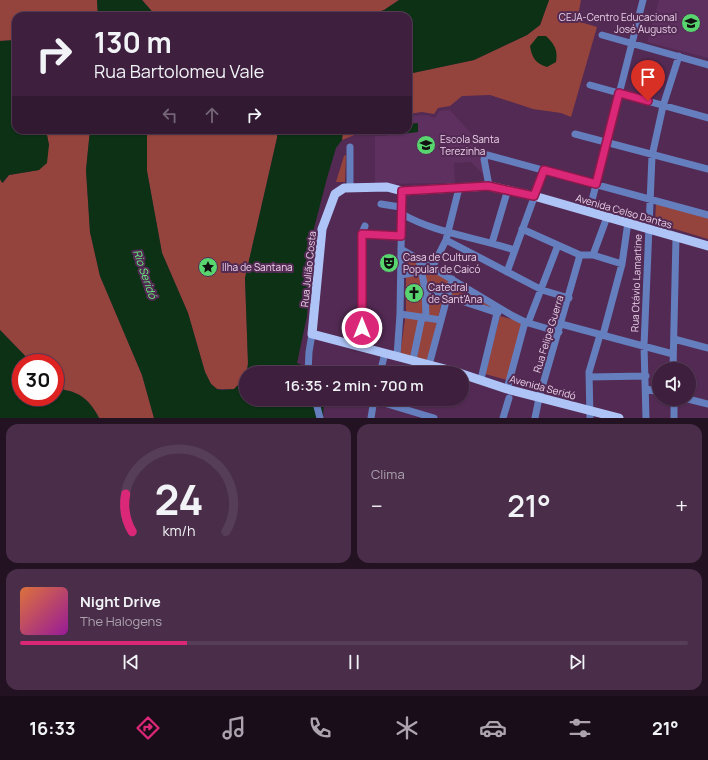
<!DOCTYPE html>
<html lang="pt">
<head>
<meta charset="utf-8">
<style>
  body { margin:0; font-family:Manrope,sans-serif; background:#492d49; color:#f1f3f6; height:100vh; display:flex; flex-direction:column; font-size:15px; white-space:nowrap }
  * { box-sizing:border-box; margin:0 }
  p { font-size:13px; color:#ada3b0 }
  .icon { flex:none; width:22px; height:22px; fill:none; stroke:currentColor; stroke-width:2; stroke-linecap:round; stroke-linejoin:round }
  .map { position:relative; height:418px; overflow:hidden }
  .sheet { display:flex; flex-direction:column; gap:6px; padding:6px; background:#221222; flex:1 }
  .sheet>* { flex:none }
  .hud { position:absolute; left:12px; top:12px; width:400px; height:122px; border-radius:12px; box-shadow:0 1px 3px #0004,0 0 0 1px #573e58; background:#3e203e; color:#f1f3f6; overflow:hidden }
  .tools { position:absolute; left:652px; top:362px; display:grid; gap:8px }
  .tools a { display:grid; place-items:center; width:44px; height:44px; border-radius:50%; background:#3e203e; box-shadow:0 1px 3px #0004,0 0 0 1px #573e58; font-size:20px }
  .speed { position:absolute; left:12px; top:354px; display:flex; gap:8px; font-size:20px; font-weight:700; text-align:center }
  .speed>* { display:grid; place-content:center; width:52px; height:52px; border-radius:50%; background:#3e203e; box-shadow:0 1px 3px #0004,0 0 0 1px #573e58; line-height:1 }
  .speed .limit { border:6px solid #d22; background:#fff; color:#111 }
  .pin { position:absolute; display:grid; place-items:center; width:34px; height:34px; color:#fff; margin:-41px -17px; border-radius:50% 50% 50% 0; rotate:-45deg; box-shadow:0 0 4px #0007 }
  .pin .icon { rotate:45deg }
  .me { position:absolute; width:44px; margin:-22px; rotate:0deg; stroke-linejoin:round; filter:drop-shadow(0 0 3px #0008) }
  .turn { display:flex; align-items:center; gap:14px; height:84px; padding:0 16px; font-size:18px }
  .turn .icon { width:52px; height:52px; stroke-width:2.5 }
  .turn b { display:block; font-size:28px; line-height:34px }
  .lanes { display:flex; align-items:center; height:38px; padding:0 16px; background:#0003; justify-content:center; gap:20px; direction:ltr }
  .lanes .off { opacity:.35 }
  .big { font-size:30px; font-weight:600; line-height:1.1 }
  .sheet .card { flex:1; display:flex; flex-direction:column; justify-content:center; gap:6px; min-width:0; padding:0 14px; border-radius:12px; background:#492d49 }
  .sheet .dial { align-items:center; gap:0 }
  .dial svg { height:104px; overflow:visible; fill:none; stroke:#573e58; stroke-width:7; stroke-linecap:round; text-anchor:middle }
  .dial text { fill:#f1f3f6; stroke:none }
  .song { display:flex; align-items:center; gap:12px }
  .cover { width:48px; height:48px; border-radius:6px; background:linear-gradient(135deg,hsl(20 70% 55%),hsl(300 70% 35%)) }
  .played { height:4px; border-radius:2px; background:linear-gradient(90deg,#db2777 25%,#573e58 25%) }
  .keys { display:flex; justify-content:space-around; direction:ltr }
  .heat { display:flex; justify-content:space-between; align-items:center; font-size:22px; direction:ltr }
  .sheet .tiles { flex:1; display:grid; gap:6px; grid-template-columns:1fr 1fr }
  .card:last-child { grid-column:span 2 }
  .trip { position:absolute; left:239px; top:366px; width:230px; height:40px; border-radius:20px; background:#3e203e; box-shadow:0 1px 3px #0004,0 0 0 1px #573e58; font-weight:600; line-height:40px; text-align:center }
  .tab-bar { display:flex; height:64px; justify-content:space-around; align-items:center; background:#190d19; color:#ada3b0 }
  .tab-bar .icon { width:28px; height:28px }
  .tab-bar .selected { color:#db2777 }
  .tab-bar b { font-size:18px; color:#f1f3f6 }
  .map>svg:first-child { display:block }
  .built { fill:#5e305f }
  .green { fill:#95443d }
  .water { fill:#0d3114 }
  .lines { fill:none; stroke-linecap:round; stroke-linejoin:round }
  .minor { stroke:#657ebe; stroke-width:7 }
  .major { stroke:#aec4f7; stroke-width:9 }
  .route-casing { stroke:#8e194d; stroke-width:10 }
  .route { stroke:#db2777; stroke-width:7 }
  .labels { text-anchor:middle; stroke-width:4; stroke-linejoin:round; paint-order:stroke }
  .poi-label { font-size:10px; fill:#ebd2ea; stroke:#532a53; text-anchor:start }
  .street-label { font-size:10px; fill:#ebd2ea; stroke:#532a53 }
  .water-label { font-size:11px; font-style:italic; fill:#66f17e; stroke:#532a53 }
</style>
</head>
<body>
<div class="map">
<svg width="708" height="418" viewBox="0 0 708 418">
  <rect width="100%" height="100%" fill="#532a53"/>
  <path class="built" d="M659,0H708V58L647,42Z
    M450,110L474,137L482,153L484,175L471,162L454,163L455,183L375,184V136H387V130H408V116L427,115L435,118L439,111Z"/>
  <path class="green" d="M0,0H97L98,16H16V40L0,41Z
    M142,0H399L384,10L368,16H156Z
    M549,0H581L577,21L597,27L571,117L561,113L533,109L490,95L462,96L450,106L438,108L434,114L422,112L408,114V74L474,60L527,35L540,25Z
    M46,130H90L86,170L90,232L100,276L142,375L154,418H99C94,408 86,397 75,393C67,389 62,392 55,384V363H32L0,330V179L3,183L9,175L39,170L49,145Z
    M147,130H277V138L245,278L248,363L246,377L234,389H217L211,384L205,372L188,313L162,253L147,171Z
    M343,130H367L342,140Z
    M346,155L345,182H336L344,156Z
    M656,204L708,218V239L655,223Z
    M406,254L504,311L444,293L427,363L400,356L406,312Z
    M500,316L522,322L507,380L485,374Z"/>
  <path class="water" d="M97,0H142L156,16H98Z
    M399,0H549L540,25L527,35L474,60L408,74V16H368L384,10Z
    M538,36H546C555,45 558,50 556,62L547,67C535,63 532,58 530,46Z
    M16,40V130H46L49,145L47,163L39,170L9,175L2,183L0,179V41Z
    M418,123V132L401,134L400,130H408V124Z
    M90,130H147V171L162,253L188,313L205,372L211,384L217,389L222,390L234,389L246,377V399H324L323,418H154L142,375L100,276L90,232L86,170Z
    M277,130H343L342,140L336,148L327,178L313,232L307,316L297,363L306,367L305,373H247L248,363L245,278L277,138Z
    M0,330L32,363H21V397H55V384C62,392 67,389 75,393C86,397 94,408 99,418H0Z"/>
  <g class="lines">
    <path class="minor" d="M602,35L708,65
      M590,85L708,118
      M575,134L708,169
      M350,147V187
      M489,186L484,159L487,155L708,215
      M381,204L400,207L402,214C437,234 477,237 514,250
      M589,212L643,0
      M522,229L580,255H593L622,264
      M362,233L401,236
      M446,240L542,290L569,298
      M492,243L508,189
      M401,249L513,316L525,322L559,332
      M593,255L607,217
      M419,259L425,289L426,318
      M432,268L446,240L459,188
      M507,272L544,170
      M401,275L422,271
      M425,289L498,313
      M400,314L441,320
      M528,323L558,245
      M561,324L673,354
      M603,335L622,264L628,222
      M674,339L708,348
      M362,347V233L365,226
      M397,356L400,314L402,191
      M413,360L422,317
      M429,365L452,279
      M673,369L676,237
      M308,373L309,352L312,334
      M380,373L385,353
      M589,377L646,376
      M481,379L498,309
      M507,389L525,322
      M646,389L659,392
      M315,399L320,418
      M688,399L708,404
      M374,400L434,418
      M371,418L374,399
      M503,418L509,398
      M535,418L539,398L580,255
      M590,418L589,372L600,335
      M646,418L644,346L652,156L663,106L679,56
      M674,418V399"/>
    <path class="major" d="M460,373L312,334L322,229L335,194L344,188L387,187L402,191L489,186L534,196L708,246
      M462,374L507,389L619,418"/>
  </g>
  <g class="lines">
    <defs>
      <path id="route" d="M362,328V234L401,236L402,191L488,186L534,196L544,170L596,184L619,93L648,101"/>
    </defs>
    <use href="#route" class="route-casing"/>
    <use href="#route" class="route"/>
  </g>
  <defs>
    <symbol id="school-disc" viewBox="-11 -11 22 22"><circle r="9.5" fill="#59d56f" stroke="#532a53"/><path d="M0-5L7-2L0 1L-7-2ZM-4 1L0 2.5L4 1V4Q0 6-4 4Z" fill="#111"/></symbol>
    <symbol id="theatre-disc" viewBox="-11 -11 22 22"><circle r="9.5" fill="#59d56f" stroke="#532a53"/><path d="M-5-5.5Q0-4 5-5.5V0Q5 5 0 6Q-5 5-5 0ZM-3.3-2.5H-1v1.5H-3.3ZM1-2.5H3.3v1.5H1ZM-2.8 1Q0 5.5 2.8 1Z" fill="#111"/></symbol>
    <symbol id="sight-disc" viewBox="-11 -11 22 22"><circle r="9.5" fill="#59d56f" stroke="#532a53"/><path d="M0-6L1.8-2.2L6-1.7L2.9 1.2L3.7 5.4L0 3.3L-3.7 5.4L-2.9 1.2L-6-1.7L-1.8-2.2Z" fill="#111"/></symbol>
    <symbol id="church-disc" viewBox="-11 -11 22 22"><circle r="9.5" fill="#59d56f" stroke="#532a53"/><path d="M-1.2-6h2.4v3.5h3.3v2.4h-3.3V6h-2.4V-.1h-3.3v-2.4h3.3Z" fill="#111"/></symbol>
  </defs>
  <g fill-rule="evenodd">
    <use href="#school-disc" x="680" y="12" width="22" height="22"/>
    <use href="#school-disc" x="415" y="134" width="22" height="22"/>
    <use href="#theatre-disc" x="378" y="252" width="22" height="22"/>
    <use href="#sight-disc" x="197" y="256" width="22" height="22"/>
    <use href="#church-disc" x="403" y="282" width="22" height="22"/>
  </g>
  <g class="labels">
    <g class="poi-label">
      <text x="677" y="21" text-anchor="end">CEJA-Centro Educacional<tspan x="677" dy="12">José Augusto</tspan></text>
      <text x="440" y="143">Escola Santa<tspan x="440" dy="12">Terezinha</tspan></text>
      <text x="403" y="261">Casa de Cultura<tspan x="403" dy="12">Popular de Caicó</tspan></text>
      <text x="222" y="271">Ilha de Santana</text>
      <text x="428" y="291">Catedral<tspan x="428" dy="12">de Sant'Ana</tspan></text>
    </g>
    <g class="street-label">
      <text transform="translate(624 211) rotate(16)" y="4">Avenida Celso Dantas</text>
      <text transform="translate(308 269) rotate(-84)" y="4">Rua Julião Costa</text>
      <text transform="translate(636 283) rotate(-88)" y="4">Rua Otávio Lamartine</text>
      <text transform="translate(548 334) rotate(-73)" y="4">Rua Felipe Guerra</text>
      <text transform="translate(543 387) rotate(15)" y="4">Avenida Seridó</text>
    </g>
    <g class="water-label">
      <text transform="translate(145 274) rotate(71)" y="4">Rio Seridó</text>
    </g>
  </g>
</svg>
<div class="tools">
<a><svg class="icon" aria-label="sound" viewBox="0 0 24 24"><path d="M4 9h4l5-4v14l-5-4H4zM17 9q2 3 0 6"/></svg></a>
</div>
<div class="speed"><div class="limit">30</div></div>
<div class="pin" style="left:648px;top:101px;background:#d93025"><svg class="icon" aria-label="arrive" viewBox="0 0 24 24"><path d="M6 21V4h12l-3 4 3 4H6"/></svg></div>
<svg class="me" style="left:362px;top:328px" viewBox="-20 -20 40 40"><circle r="17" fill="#db2777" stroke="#fff" stroke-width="3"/><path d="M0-11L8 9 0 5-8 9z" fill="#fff"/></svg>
<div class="trip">16:35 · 2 min · 700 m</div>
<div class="hud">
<div class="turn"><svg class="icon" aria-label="right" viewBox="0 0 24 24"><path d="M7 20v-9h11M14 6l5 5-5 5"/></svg><div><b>130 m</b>Rua Bartolomeu Vale</div></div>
<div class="lanes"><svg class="icon off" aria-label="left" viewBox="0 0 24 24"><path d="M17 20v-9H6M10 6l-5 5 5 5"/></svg><svg class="icon off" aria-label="ahead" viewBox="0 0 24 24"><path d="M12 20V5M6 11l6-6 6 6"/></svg><svg class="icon" aria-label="right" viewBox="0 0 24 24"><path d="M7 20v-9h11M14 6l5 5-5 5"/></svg></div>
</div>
</div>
<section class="sheet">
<div class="tiles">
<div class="card dial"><svg viewBox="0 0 100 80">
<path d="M14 69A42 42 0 1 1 86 69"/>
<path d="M14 69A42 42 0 0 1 9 40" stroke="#db2777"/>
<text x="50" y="56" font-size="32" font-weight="700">24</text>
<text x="50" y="72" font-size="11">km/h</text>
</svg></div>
<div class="card"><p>Clima</p>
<div class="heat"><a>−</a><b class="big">21°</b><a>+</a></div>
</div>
<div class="card">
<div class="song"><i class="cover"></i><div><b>Night Drive</b><p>The Halogens</p></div></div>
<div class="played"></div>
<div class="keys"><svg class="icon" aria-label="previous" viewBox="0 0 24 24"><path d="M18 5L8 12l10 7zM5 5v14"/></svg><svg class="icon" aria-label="pause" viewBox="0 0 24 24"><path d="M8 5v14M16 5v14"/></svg><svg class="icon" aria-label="next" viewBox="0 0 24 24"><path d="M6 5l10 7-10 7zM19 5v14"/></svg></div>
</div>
</div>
</section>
<nav class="tab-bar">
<b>16:33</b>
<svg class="icon selected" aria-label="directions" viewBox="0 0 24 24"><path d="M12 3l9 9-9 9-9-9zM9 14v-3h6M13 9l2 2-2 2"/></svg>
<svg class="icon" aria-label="music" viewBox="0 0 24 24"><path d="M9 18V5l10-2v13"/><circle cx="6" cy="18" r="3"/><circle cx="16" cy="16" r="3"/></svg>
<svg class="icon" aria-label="phone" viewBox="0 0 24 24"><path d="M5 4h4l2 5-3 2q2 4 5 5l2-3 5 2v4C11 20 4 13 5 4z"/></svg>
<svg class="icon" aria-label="climate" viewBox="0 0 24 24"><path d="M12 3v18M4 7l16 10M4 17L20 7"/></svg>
<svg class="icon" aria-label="car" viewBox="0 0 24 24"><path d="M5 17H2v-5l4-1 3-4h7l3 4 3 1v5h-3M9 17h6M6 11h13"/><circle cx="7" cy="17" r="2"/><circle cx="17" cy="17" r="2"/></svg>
<svg class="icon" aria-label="filters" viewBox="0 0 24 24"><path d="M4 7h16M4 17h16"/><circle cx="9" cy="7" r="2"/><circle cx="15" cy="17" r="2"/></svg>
<b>21°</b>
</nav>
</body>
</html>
